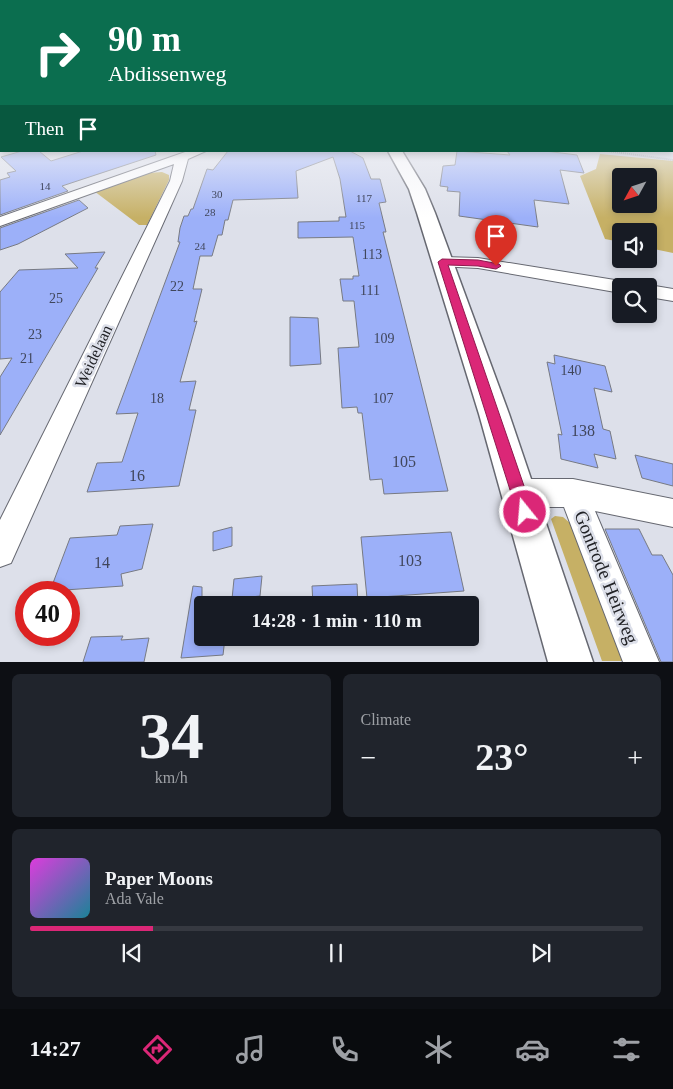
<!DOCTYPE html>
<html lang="en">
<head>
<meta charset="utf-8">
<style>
  body { margin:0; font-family:"Times New Roman",serif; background:#20242c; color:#f1f3f6; height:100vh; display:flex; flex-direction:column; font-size:19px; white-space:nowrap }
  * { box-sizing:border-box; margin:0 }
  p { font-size:16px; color:#9ea1a6 }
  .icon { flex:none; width:28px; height:28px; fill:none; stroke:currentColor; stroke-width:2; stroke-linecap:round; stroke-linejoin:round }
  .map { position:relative; height:662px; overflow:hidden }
  .details { display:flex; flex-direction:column; gap:12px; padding:12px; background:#0d0f14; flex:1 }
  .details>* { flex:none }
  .top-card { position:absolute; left:0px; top:0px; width:674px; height:152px; box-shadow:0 2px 8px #0003; background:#0b6e4f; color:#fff; overflow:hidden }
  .needle { width:32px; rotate:230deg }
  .controls { position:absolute; left:612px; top:168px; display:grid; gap:10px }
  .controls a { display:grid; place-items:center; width:45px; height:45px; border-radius:5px; background:#171b24; box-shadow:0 2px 8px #0003; font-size:25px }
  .speed { position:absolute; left:15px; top:581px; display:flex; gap:10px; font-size:25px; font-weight:700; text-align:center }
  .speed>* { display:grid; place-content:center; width:65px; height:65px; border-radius:50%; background:#171b24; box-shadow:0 2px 8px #0003; line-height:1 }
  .speed .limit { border:8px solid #d22; background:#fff; color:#111 }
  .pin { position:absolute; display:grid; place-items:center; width:42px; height:42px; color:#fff; margin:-51px -21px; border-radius:50% 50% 50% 0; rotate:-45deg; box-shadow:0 0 5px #0007 }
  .pin .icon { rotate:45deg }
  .me { position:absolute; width:55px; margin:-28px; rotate:343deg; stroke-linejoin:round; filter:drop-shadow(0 0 4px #0008) }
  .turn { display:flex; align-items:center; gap:18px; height:105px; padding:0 25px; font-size:22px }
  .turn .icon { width:65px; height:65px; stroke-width:2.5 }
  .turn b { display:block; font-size:35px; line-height:42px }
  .then { display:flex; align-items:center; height:48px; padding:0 25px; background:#0003; gap:10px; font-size:19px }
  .big { font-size:38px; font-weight:700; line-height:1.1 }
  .details .tile { flex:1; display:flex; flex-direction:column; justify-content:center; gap:8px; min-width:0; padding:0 18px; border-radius:8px; background:#20242c }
  .details .dial { align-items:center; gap:0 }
  .dial b { font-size:65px; line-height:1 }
  .song { display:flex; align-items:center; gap:15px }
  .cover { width:60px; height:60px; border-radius:8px; background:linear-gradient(135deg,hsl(300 70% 55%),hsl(190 70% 35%)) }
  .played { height:5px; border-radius:2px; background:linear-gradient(90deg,#db2777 20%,#363941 20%) }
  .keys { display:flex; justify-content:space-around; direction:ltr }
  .heat { display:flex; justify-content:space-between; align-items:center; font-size:28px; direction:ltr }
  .details .tiles { flex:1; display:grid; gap:12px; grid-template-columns:1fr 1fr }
  .tile:last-child { grid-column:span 2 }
  .trip { position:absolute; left:194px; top:596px; width:285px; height:50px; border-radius:5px; background:#171b24; box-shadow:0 2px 8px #0003; font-weight:700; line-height:50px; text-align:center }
  .menu { display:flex; height:80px; justify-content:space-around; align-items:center; background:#090b0e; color:#9ea1a6 }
  .menu .icon { width:35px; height:35px }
  .menu .current { color:#db2777 }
  .menu b { font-size:22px; color:#f1f3f6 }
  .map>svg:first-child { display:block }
  .green { fill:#c6b065; fill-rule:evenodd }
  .building { fill:#9cb0f9; stroke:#777a83 }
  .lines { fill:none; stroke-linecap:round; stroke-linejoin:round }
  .minor-casing { stroke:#666871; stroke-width:2 }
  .tertiary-casing { stroke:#666871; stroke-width:3 }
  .path { stroke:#a4a6ae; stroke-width:2; stroke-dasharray:1 1; stroke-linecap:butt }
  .minor { fill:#fff; fill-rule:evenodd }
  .tertiary { fill:#fff; fill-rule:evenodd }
  .route { fill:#db2777; stroke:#8e194d }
  .labels { text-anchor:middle; stroke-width:5; stroke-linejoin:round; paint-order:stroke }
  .far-number-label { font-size:11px; fill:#40465b }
  .number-label { font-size:14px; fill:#40465b }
  .street-label { font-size:16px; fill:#212226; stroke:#dde0ea }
  .near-number-label { font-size:16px; fill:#40465b }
  .near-street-label { font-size:19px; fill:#212226; stroke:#dde0ea }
</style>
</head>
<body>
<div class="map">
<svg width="673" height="662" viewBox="0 0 673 662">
  <rect width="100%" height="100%" fill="#dde0ea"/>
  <path class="green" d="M600,154L673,161V253L649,248V231H621V242L605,239L580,176L596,169ZM649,176V204H621V176Z
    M162,172L169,175V180L147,225H139L94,191L149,173Z
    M555,516L563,517L570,523L623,661H602L551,519Z"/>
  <path class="building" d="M22,151H39L51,161L83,151H155L156,155L62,186L68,191L0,215V180L10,177L7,173L16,171L1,157Z
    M228,151H350L363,158L371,179H380L386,202L379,203L386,232H383L448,491L384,494L382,479L370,480L362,413H358L357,407L342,408L338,348L359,347L354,301H343L340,279H353V276H359L353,237L298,238V222L339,221V217H346L340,179L333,157L296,171L298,198L233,200L228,220H225L222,235H218L212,256H200L193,289H202L194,322L197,321L180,382L196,381L189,410H196L179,486L87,492L97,463L122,462L138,413L116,414L180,242H178L180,228L184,216H188L191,209H193L207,169L213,170Z
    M457,151L510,155L507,151H545L577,155L584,173L560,170L569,204L534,200L538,227L459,216L460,192L447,191L448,187L440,186L443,166L455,165Z
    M79,200L88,208L18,244L0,250V228Z
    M105,252L95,268H98L0,435V377L12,358L0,359V292L19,270L78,268L65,254Z
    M290,317L318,318L321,364L290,366Z
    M554,355L605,366L612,392L594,388L603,429L610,431L616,459L594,454L598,468L561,459L558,434L562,435L547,362L555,364Z
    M635,455L673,464V486L642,478Z
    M153,524L142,569L121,574L123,586L50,591L70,538L117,535L120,526Z
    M232,527V546L213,551V532Z
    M605,529H639L652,555H662L673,575V662H661Z
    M451,532L464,591L367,598L361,537Z
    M262,576L260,596L232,599L234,579Z
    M357,584L358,605H313L312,586Z
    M193,586L202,587V638H225L223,655L181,658Z
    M123,636L121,640L149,638L144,662H83L91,637Z"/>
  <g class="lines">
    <defs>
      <path id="minor" d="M0,145H1V151H0Z
        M188,151H206L188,159L182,181L11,563L0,567V520L170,181L174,164L0,226V217Z
        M443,257L478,258L621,281L627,283L629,286H621V293L478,268L437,266L435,262L437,258Z
        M649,285L673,289V301L649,297V286H644Z
        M519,479H573L673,499V527L595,511L659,662H623L564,507H519L509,503L505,493L509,483Z"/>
      <path id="tertiary" d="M388,151H402L425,189L435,213L509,414L593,662H548L479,414L417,213L409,189Z"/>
    </defs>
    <use href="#minor" class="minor-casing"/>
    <use href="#tertiary" class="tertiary-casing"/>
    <path class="path" d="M607,151L673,160"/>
    <use href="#minor" class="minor"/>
    <use href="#tertiary" class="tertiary"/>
  </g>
  <linearGradient id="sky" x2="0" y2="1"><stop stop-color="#769ed9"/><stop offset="0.58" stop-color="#f0f1f6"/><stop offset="1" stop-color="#f0f1f6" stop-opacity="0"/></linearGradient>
  <rect width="673" height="218" fill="url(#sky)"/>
  <path class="route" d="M442,259L478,260L499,264L501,266L496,269L478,266L448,265L533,512L531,517L525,520L519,517L517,512L438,262Z"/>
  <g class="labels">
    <g class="far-number-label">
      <text x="45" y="190">14</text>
      <text x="217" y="198">30</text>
      <text x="364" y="202">117</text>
      <text x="210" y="216">28</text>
      <text x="357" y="229">115</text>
      <text x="200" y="250">24</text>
    </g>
    <g class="number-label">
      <text x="372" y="259">113</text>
      <text x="177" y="291">22</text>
      <text x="370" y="295">111</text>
      <text x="56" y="303">25</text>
      <text x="35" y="339">23</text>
      <text x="384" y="343">109</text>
      <text x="27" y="363">21</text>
      <text x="571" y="375">140</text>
      <text x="157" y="403">18</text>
      <text x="383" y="403">107</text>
    </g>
    <g class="street-label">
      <text transform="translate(93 356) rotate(-65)" y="6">Weidelaan</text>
    </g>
    <g class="near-number-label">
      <text x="583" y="436">138</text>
      <text x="404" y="467">105</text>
      <text x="137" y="481">16</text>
      <text x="410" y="566">103</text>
      <text x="102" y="568">14</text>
    </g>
    <g class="near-street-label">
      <text transform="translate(607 577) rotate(68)" y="7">Gontrode Heirweg</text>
    </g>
  </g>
</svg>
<div class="controls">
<a><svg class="needle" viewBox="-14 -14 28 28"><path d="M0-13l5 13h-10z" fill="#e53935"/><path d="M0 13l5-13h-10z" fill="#9ea1a6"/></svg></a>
<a><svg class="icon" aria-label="sound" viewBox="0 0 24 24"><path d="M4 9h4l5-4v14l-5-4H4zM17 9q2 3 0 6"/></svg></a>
<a><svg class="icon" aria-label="search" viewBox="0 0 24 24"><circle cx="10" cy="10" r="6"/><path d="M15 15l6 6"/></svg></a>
</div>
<div class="speed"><div class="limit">40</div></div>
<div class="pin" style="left:496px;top:266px;background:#d93025"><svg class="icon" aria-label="arrive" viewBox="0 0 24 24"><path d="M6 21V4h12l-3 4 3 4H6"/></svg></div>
<svg class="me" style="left:525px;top:512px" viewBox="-20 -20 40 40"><circle r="17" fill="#db2777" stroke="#fff" stroke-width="3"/><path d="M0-11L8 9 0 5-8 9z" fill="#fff"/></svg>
<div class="trip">14:28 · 1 min · 110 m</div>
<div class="top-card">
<div class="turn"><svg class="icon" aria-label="right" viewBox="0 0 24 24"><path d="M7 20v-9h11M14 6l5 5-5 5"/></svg><div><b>90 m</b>Abdissenweg</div></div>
<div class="then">Then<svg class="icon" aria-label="arrive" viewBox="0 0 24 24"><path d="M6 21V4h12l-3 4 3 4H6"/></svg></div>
</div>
</div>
<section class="details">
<div class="tiles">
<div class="tile dial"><b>34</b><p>km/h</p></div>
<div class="tile"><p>Climate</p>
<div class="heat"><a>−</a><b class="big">23°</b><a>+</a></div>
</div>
<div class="tile">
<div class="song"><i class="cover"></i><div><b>Paper Moons</b><p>Ada Vale</p></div></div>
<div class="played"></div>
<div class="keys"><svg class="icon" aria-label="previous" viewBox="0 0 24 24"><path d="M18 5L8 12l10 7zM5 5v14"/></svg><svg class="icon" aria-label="pause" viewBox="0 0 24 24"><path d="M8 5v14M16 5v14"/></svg><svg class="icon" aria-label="next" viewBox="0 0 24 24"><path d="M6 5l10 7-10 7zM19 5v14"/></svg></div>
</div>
</div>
</section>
<nav class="menu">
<b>14:27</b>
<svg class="icon current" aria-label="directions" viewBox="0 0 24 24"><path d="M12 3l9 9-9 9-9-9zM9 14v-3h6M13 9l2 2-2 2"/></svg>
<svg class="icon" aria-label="music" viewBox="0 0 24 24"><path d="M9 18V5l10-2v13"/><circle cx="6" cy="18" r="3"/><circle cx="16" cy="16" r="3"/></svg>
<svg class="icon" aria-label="phone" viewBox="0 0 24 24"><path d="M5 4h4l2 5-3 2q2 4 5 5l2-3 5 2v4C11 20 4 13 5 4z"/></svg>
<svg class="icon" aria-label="climate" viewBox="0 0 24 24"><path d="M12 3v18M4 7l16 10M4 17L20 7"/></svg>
<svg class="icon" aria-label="car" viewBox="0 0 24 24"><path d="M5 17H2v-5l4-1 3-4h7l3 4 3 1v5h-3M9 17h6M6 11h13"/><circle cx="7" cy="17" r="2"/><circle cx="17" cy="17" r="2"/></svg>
<svg class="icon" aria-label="filters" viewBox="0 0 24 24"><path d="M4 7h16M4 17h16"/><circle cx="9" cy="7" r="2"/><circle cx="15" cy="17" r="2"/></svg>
</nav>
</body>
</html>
